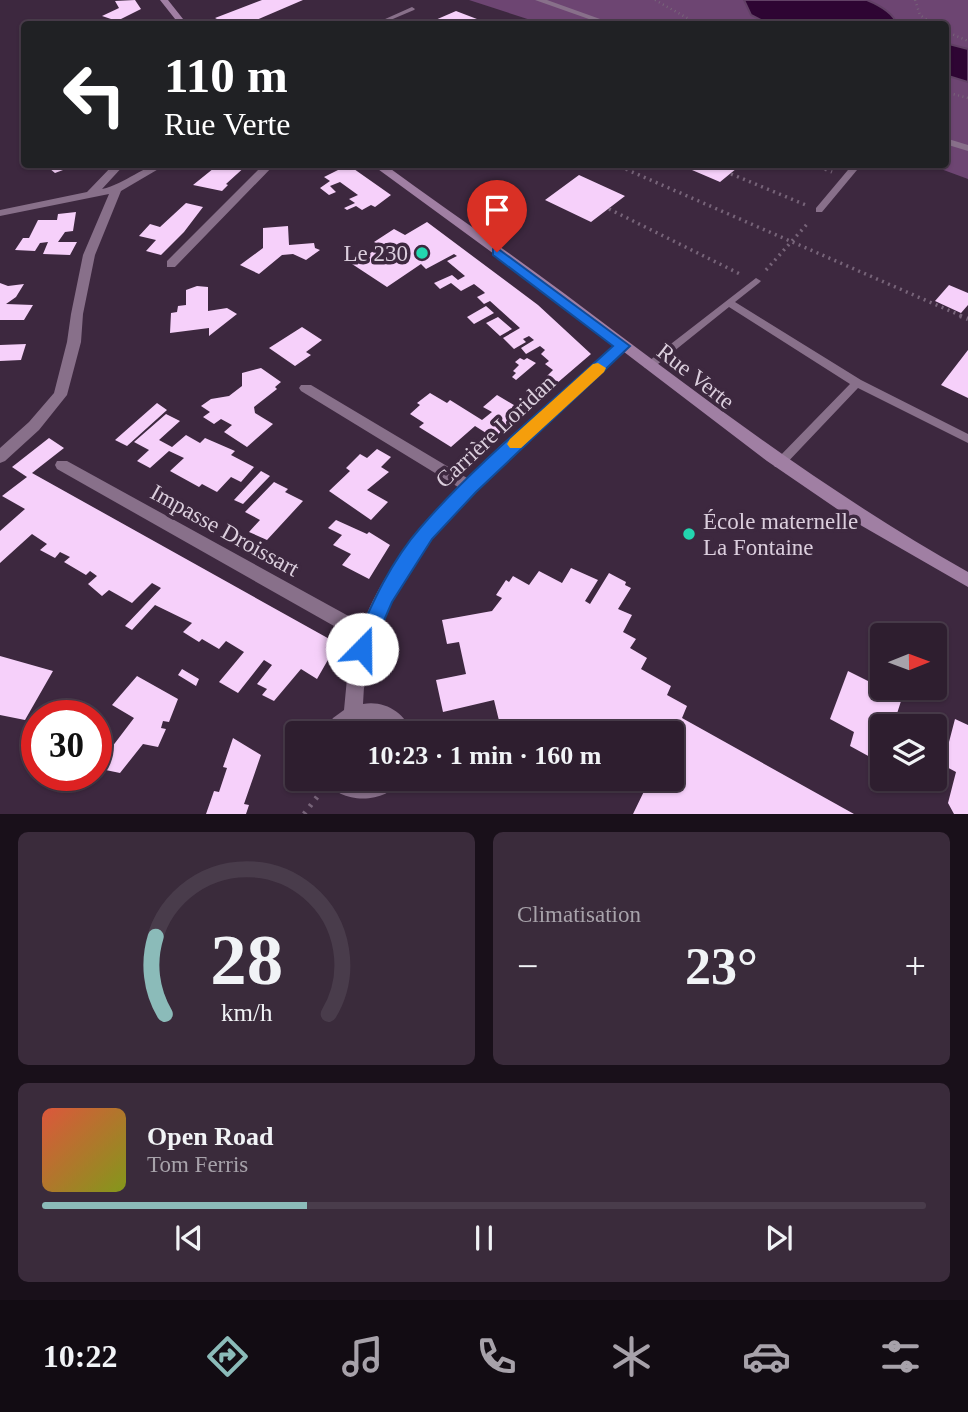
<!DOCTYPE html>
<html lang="fr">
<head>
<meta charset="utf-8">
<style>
  body { margin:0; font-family:Georgia,serif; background:#3a2b3b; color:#f1f3f6; height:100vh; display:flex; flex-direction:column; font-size:26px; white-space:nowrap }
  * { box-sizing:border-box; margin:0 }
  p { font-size:23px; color:#a7a2aa }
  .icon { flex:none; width:38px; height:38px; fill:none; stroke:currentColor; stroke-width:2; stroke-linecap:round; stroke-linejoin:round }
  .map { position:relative; height:814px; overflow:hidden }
  .drawer { display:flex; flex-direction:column; gap:18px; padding:18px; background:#19101a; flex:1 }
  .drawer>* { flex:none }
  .hud { position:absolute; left:21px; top:21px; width:928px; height:147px; border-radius:7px; box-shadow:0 2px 5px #0004,0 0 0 2px #493c4b; background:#202124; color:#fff; overflow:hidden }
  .needle { width:46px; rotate:89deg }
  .fabs { position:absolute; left:870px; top:623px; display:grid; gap:14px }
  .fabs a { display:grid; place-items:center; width:77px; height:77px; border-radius:7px; background:#2e1e2f; box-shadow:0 2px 5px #0004,0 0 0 2px #493c4b; font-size:35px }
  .speed { position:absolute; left:21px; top:700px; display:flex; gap:14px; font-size:35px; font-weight:700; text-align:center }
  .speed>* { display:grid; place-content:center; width:91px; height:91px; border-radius:50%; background:#2e1e2f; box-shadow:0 2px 5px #0004,0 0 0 2px #493c4b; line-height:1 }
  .speed .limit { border:10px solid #d22; background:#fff; color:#111 }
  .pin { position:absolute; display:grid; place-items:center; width:60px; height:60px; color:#fff; margin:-72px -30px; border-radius:50% 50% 50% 0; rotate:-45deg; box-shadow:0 0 7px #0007 }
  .pin .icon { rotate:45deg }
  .me { position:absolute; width:77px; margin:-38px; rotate:22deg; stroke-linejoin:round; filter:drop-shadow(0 0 5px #0008) }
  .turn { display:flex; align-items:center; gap:24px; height:147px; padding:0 28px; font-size:32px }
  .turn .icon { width:91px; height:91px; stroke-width:2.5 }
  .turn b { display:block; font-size:49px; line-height:60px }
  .big { font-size:52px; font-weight:600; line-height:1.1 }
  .drawer .card { flex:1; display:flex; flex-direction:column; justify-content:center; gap:10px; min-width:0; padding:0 24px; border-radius:10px; background:#3a2b3b }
  .drawer .dial { align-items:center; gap:0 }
  .dial svg { height:182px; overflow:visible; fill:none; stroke:#493c4b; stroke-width:7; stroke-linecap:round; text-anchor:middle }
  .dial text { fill:#f1f3f6; stroke:none }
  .song { display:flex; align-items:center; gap:21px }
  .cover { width:84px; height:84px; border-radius:10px; background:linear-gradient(135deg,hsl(10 70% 55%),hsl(70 70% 35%)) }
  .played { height:7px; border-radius:4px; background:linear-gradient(90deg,#8bbbb9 30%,#493c4b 30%) }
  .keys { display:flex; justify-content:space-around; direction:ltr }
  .heat { display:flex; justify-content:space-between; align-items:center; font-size:38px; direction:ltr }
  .drawer .tiles { flex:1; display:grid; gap:18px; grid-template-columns:1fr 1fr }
  .card:last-child { grid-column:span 2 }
  .trip { position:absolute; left:285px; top:721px; width:399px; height:70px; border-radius:7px; background:#2e1e2f; box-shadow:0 2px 5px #0004,0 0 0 2px #493c4b; font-weight:600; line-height:70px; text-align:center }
  .tabs { display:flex; height:112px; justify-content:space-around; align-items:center; background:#120c13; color:#a7a2aa }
  .tabs .icon { width:49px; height:49px }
  .tabs .on { color:#8bbbb9 }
  .tabs b { font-size:32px; color:#f1f3f6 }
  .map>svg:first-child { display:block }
  .green { fill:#6d4572 }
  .water { fill:#2e0533; stroke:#624166; stroke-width:2 }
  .building { fill:#f6d0fa }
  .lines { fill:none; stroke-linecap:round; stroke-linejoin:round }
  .path-far3 { stroke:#776479; stroke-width:2.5; stroke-dasharray:1 3.5; stroke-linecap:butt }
  .path-far2 { stroke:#776479; stroke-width:3.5; stroke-dasharray:2 4.5; stroke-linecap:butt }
  .path-far1 { stroke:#776479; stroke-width:4.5; stroke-dasharray:2 5; stroke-linecap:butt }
  .path { stroke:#776479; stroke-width:5; stroke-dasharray:2.5 7; stroke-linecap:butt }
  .lane { fill:#88708a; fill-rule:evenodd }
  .street { fill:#88708a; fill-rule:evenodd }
  .secondary { fill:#a07fa3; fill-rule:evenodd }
  .route { fill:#1a73e8; stroke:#114b97; stroke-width:2 }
  .slow { fill:#f59e0b }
  .poi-dot { fill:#23d5af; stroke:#3d283f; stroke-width:2.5 }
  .labels { text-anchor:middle; stroke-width:7; stroke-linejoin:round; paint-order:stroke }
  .poi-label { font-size:23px; fill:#dbcedd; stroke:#3d283f; text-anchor:end }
  .street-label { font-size:23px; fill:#dbcedd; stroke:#3d283f }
</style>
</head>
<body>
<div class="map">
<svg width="968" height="814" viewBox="0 0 968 814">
  <rect width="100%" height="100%" fill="#3d283f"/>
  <path class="green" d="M469,0H968V179L930,165L945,164V24H543Z"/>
  <path class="water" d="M744,0H867C879,5 893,12 897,24H769L751,15Z
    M945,43L968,49V82L945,75Z"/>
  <path class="building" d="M135,0L141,9L117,21L102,16L119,8L115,1Z
    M262,0H303L247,24H227L215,18Z
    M456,11L490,24H426Z
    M44,164H79L55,173Z
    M219,164H248L226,184L228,185L222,191L193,185Z
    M678,164H742L720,182Z
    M348,165L354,169L391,195L375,207L371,205L362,210L356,206L347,210L344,208L355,203L349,199L358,195L340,182L330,186L336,192L329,195L320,188L330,181L324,177Z
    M579,175L625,196L591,222L545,200Z
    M186,203L203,207L184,232L161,255L146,251L156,240L139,236L150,224L160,227Z
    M76,212L73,231L65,232L58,242H77L70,255L43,254L48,242L40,243L35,251L15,250L23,238H29L38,220H57L58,214Z
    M427,222L538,305L591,354L556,384L545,378L553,370L545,364L549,361L541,354L545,350L540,346L526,354L521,348L534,340L529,336L523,339L526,342L514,349L503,338L520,328L490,301L484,304L477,297L485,293L483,291L474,284L461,291L451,283L440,289L434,283L452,275L458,280L465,276L447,261L457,256L454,254L426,269L421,264L387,287L352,264L382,246L374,242L394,229L405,235Z
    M288,226L289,245L314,243L315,248L320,250L306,260L293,254L282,255L259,274L240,265L263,248V228Z
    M0,283L8,286L24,284L16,297L6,304L33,305L24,320H0Z
    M949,285L968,293V305L961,313L935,301Z
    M197,286L208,287V311L227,308L237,314L209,336V328L170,333L171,313L177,312L178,306L186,305V290Z
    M486,306L494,313L474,324L467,317Z
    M498,317L512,329L500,336L486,323Z
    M302,327L322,340L306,352L311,355L295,366L269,348Z
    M26,344L21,360L0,361V345Z
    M968,350V398L941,385Z
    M520,358L524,360L527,358L536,363L516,380L512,377L516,373L513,371L519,365L515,362Z
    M261,368L281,382L275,387L277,389L254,407L255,413L273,424L247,447L224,432L232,425L221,419L214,424L203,417L210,412L201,406L211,399L229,396L242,386V373Z
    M430,393L447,403L450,400L482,420L492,412L483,407L497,395L524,411L494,438L475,426L451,447L419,427L424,423L410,414L420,405L417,403Z
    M157,403L167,410L127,446L115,440Z
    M166,414L180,421L159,440L172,447L186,435L200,443L205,438L235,451L231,455L254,467L241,482L231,477L217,492L202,484L199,487L170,471L184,458L169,451L150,468L137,461L149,450L134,442Z
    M49,438L64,448L32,473L333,641V651L317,679L301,669L274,701L262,695L267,689L257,684L272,665L264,660L238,693L219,682L244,652L226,641L219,649L202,639L199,642L183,632L192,623L155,605L132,630L125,626L161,588L152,583L132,603L109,590L102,596L88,584L97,576L90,571L86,575L64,562L70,557L60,552L55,558L40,550L47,544L32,534L0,563V531L25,509L2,496L27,477L12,467Z
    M377,449L391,457L381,467L389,472L367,490L388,502L371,520L329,491L350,471L346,468L360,454L367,458Z
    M261,471L270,476L243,504L234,500Z
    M274,482L288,489L285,492L303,501L267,540L249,532L260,520L245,512Z
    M336,520L367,534L369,532L390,545L369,579L342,565L351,554L333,545L342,535L328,528Z
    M571,568L598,580L585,601L590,604L609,573L626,582L625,585L631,588L618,609L632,615L623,632L636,639L630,648L647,658L641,669L671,686L667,695L687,706L682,718L854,814H633L650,779H672V733H553L551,724L502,733L494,700L443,712L436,680L466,674L459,642L447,644L442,620L492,611L502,598L496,595L506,580L509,582L513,576L529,585L539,571L562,583Z
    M0,656L53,671L25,720L0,715Z
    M182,669L199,679L196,686L178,675Z
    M848,671L902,698L893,726H882L881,763L850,746L854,732L830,719Z
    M137,676L178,699L169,722L163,721L161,728L166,729L158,747L143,744L120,773L96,768L134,718L112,705Z
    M955,719L968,725V814H954L948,803L956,772L943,765Z
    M233,738L261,755L244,804L249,805L246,814H206L214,791L219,792L227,768L223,767Z"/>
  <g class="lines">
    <path class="path-far3" d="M655,0L698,24
      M915,0L920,15L933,24
      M945,31L968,41
      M945,92L968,98"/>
    <path class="path-far2" d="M614,164L964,317
      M813,164L832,172
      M731,174L806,205
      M609,209L740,274
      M766,270L809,222"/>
    <path class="path-far1" d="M960,316L968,319"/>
    <path class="path" d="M304,814L320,793"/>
    <path class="lane" d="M412,7L415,9L414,10L381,24H374Z
      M853,164H862L822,212H816V208Z
      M756,278L761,281L759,283L735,302L861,380L968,434V443L858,388L783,467H775L773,464L775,461L850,384L729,307L653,368H645L644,366L645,364Z"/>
    <path class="street" d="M535,0H547L614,24H603Z
      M945,138L968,145V151L945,144Z
      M114,164H125L102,189C126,184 143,164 167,164L121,191L95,255L83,314L81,342L67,395L39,430L5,461L0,463V448L29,422L54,393L67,342L71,314L83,255L109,194L0,216V210L87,192Z
      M264,164H275L175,267H167V261Z
      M623,342L630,346L628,349C589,384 549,417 512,453C499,465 487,479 475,491C417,549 366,619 363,704C385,700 405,713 412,733H392L382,723L369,721L355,724L344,733H323L333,718L344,710L348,668L357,639L57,469L55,465L57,461H67L363,624C382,571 421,528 458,487L301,391L299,388L301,385H311L467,478L501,445L618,343Z
      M326,779H400C389,805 337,805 326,779Z"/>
    <path class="secondary" d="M160,0H168L187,24H179Z
      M371,164H384C444,208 506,250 565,294C697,393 824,491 968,572V587L862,526L767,461L531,281Z"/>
  </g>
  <path class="route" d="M497,248L630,346L476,492L432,539L392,602L369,655L362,658L355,655L352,649C371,606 390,562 421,527C478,461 549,405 613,346L493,255V249Z"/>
  <path class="slow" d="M598,363L606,368L604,372L521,448H510L507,444L510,439L593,364Z"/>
  <g class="poi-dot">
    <circle cx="422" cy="253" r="7"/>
    <circle cx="689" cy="534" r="7"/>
  </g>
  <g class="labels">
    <g class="poi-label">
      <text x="408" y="261">Le 230</text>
      <text x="703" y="529" text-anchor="start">École maternelle<tspan x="703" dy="26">La Fontaine</tspan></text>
    </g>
    <g class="street-label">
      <text transform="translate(696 376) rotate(38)" y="8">Rue Verte</text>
      <text transform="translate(495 431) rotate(-43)" y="8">Carrière Loridan</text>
      <text transform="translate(225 530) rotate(29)" y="8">Impasse Droissart</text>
    </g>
  </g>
</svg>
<div class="fabs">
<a><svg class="needle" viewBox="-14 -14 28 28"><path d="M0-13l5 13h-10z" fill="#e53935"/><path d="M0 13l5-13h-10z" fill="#a7a2aa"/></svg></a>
<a><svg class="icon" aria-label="layers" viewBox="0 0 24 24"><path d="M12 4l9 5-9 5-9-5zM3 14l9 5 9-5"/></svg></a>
</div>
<div class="speed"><div class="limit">30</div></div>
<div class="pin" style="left:497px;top:252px;background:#d93025"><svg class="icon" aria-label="arrive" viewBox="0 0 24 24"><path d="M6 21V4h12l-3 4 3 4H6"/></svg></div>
<svg class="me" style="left:362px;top:649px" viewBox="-20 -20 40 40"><circle r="19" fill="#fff"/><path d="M0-13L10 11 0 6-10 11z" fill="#1a73e8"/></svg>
<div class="trip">10:23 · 1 min · 160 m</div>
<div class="hud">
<div class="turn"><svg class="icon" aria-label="left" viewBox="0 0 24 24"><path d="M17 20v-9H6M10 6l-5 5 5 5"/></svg><div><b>110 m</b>Rue Verte</div></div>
</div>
</div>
<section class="drawer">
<div class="tiles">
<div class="card dial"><svg viewBox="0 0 100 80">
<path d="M14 69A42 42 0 1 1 86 69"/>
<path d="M14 69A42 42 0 0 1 10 35" stroke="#8bbbb9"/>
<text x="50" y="56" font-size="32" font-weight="700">28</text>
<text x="50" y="72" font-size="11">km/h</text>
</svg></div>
<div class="card"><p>Climatisation</p>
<div class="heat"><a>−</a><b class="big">23°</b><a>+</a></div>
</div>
<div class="card">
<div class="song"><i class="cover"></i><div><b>Open Road</b><p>Tom Ferris</p></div></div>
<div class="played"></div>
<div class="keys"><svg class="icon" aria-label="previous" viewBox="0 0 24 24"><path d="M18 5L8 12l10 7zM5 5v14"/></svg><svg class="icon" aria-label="pause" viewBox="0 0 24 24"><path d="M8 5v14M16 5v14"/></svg><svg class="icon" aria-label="next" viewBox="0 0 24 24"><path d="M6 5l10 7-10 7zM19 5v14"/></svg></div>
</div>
</div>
</section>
<nav class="tabs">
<b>10:22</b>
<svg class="icon on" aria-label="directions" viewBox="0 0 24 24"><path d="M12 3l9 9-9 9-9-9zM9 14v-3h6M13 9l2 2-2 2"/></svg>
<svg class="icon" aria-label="music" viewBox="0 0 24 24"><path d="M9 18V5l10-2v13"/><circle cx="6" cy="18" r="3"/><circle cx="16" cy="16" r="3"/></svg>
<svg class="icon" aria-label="phone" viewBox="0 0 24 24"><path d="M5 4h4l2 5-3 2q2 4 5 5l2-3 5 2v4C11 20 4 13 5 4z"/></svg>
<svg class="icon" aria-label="climate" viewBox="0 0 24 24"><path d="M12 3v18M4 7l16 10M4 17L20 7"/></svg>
<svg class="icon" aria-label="car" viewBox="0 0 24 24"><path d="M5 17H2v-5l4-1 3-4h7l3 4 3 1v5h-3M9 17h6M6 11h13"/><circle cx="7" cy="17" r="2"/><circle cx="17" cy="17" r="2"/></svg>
<svg class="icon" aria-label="filters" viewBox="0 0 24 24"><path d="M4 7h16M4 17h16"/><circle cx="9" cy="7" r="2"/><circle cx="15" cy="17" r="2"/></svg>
</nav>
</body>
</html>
